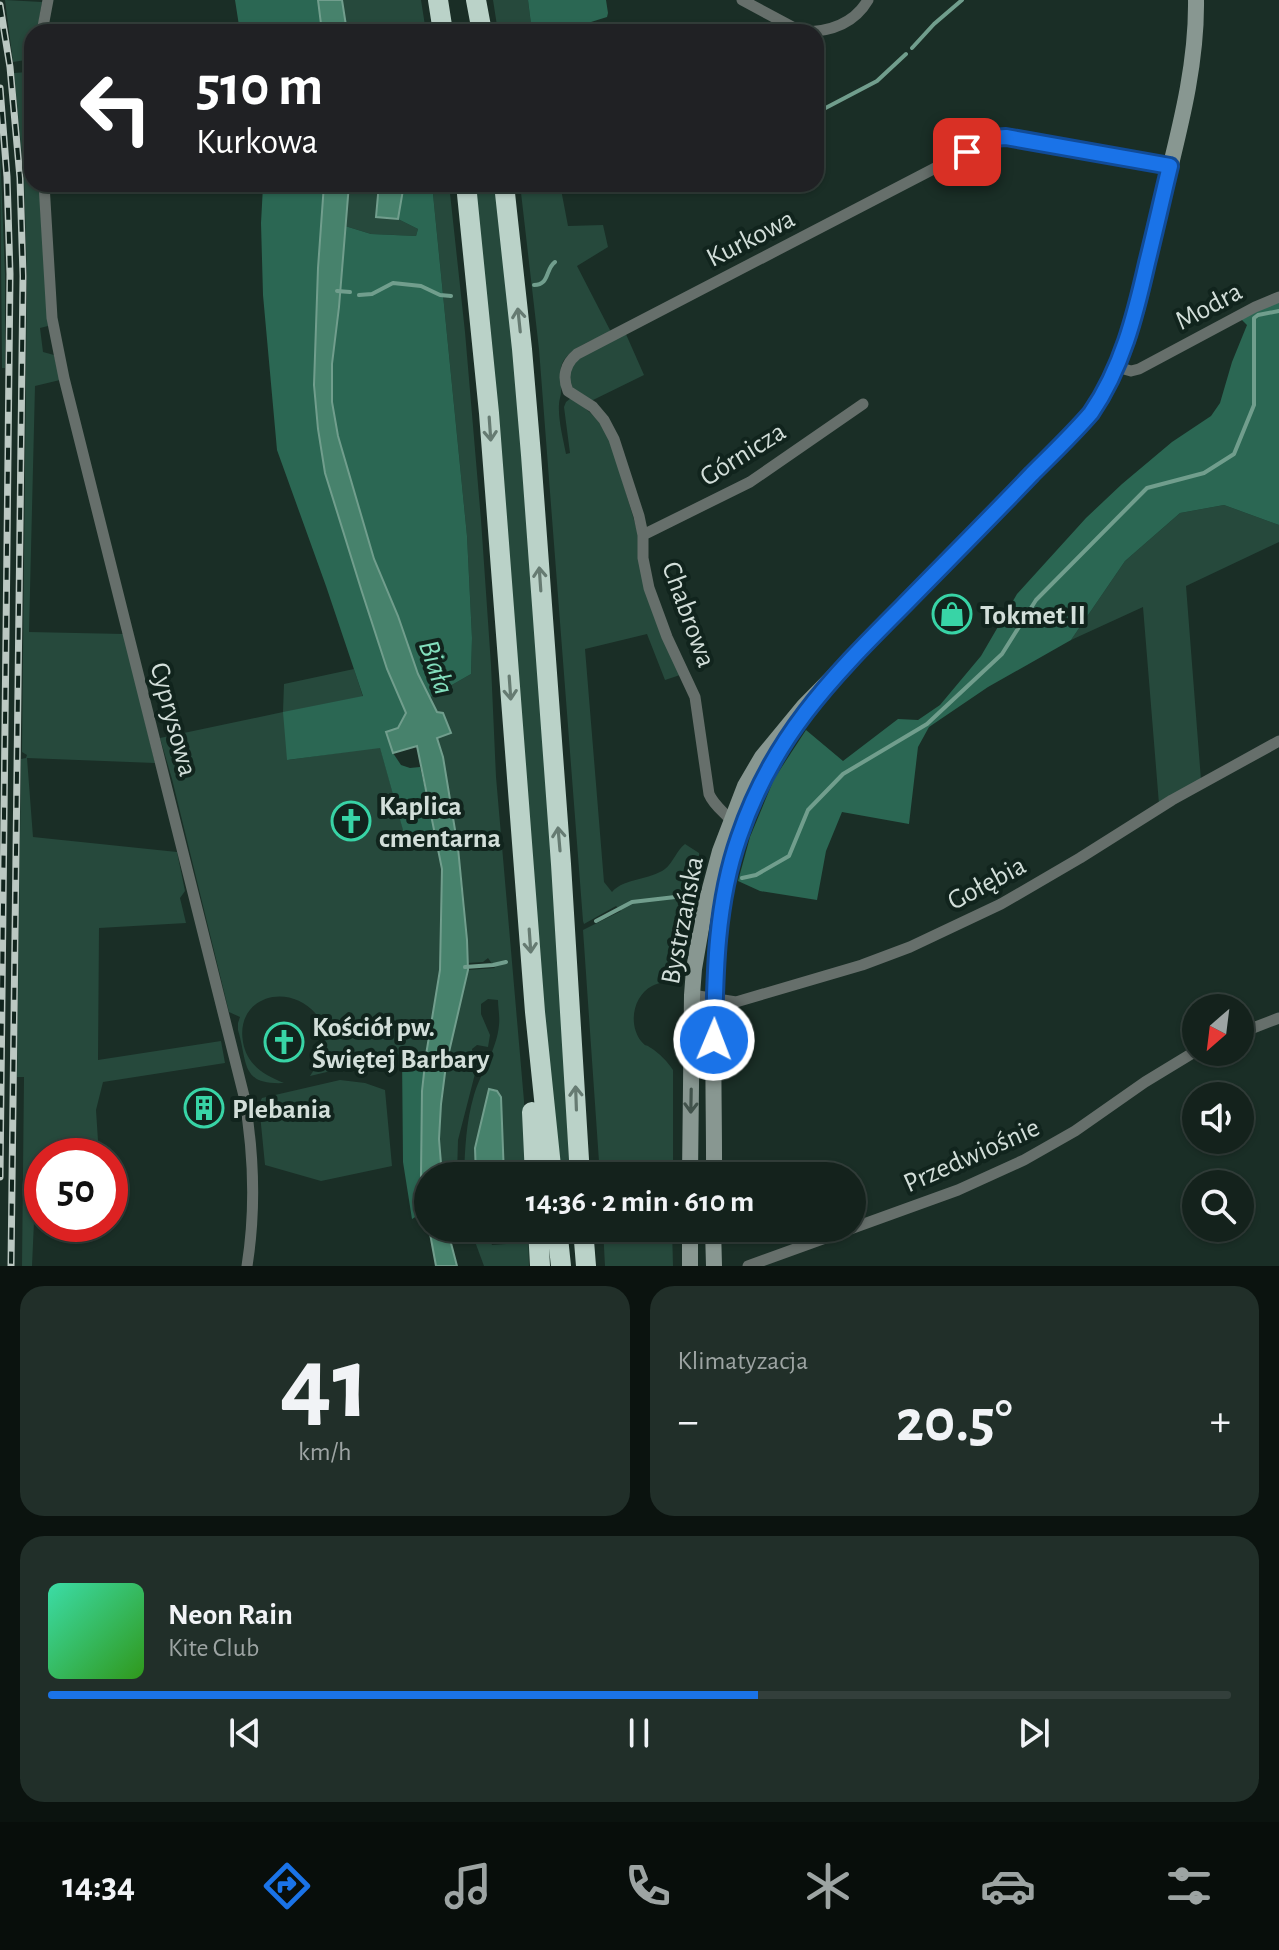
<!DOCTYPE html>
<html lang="pl">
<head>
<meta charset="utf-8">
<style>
  body { margin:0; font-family:"Alegreya Sans",sans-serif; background:#212f29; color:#f1f3f6; height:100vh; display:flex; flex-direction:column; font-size:30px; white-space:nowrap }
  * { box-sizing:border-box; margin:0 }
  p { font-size:26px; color:#9da4a3 }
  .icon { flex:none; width:44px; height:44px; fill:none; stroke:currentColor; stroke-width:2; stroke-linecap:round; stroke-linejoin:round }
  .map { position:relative; height:1266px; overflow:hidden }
  .side { display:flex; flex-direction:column; gap:20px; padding:20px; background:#0b130f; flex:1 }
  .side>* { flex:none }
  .hud { position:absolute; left:24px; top:24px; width:800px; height:168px; border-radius:24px; box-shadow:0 2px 6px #0004,0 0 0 2px #333f3b; background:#202124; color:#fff; overflow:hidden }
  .needle { width:52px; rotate:208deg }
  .tools { position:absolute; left:1182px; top:994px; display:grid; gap:16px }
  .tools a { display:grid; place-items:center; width:72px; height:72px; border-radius:50%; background:#14221c; box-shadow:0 2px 6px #0004,0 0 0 2px #333f3b; font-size:40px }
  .speed { position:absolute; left:24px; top:1138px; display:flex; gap:16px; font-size:40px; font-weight:700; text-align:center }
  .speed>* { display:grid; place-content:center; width:104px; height:104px; border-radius:50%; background:#14221c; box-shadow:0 2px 6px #0004,0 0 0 2px #333f3b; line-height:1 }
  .speed .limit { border:12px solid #d22; background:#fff; color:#111 }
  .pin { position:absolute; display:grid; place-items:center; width:68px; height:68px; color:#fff; margin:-34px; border-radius:16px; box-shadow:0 4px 12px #0006 }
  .me { position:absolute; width:88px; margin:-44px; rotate:1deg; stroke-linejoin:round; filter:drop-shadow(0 0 6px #0008) }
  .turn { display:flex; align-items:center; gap:28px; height:168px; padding:0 40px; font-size:36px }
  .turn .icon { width:104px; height:104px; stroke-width:2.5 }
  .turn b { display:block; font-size:56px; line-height:68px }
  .big { font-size:60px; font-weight:700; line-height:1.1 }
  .side .tile { flex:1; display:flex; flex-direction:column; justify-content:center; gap:12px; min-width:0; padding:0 28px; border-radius:24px; background:#212f29 }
  .side .dial { align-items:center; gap:0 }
  .dial b { font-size:104px; line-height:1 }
  .song { display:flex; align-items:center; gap:24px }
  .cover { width:96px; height:96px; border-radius:12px; background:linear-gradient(135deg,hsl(160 70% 55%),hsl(110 70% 35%)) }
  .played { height:8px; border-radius:4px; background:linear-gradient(90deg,#1a73e8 60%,#333f3b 60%) }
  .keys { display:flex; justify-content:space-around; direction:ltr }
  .heat { display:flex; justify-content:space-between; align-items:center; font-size:44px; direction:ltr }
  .side .tiles { flex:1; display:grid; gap:20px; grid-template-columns:1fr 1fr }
  .tile:last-child { grid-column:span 2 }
  .trip { position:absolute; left:414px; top:1162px; width:452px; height:80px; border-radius:40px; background:#14221c; box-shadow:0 2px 6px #0004,0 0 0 2px #333f3b; font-weight:700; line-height:80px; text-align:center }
  .menu { display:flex; height:128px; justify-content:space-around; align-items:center; background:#080e0b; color:#9da4a3 }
  .menu .icon { width:56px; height:56px }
  .menu .selected { color:#1a73e8 }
  .menu b { font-size:36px; color:#f1f3f6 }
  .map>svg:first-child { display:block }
  .green { fill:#26493c }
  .forest { fill:#2b6753 }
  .water { fill:#47826c; stroke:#719e8d; stroke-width:2 }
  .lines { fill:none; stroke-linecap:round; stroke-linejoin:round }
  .stream { stroke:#719e8d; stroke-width:4 }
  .minor { stroke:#666f6b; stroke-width:11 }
  .secondary { stroke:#889791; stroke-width:16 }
  .motorway { stroke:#bad2c8; stroke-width:20 }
  .rail-casing { stroke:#bbc8c2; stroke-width:7 }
  .rail { stroke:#11241d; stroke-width:4; stroke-dasharray:12; stroke-linecap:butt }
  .oneway { stroke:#667b72 }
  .oneway2 { stroke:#41524b }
  .route-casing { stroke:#114b97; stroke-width:20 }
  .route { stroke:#1a73e8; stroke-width:14 }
  .labels { text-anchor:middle; stroke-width:8; stroke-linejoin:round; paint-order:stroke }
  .street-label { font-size:28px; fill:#d2ded9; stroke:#11241d }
  .poi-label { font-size:28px; font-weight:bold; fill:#d2ded9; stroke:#11241d; text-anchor:start }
  .water-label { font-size:30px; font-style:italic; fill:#83dfbd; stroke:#11241d }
</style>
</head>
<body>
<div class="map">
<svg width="1279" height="1266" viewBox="0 0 1279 1266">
  <rect width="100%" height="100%" fill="#1a2e26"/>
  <path class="green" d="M5,0L42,2L37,32H32V59L13,62Z
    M342,0H421L426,32H347Z
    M493,0H528L532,32H498Z
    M28,72L32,74V184H39L48,326L40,328L43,352L54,355L60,380L35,386L29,632L124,634L155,763L27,758L33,837L177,852L185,891L180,898L186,923L99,928L98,1060L221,1041L225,1063L103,1082L96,1110L99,1156H42V1179L36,1176L32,1266H22L24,1077H17L21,759L26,758L27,755L22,752L27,276L24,177L14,73Z
    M0,151L5,274V368H2Z
    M349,184H379L376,217L398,219L418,229L416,236L371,234L345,226Z
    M432,184H449L465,332L481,520L491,665L496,777L524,1101L526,1176H504L501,1097L489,1089L475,1148L476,1176H464C465,1149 466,1122 474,1095C481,1072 497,1049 499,1025C500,1017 498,1008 498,1000L488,999L481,1004V1014L490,1035L488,1047L477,1045L472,1049L473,1056L478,1062L458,1140L457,1176H442C440,1153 439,1130 441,1107C444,1061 457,1015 468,970L495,968L488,958L483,962L467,963L464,899L458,848L443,757L437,738L450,732L429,698L471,674L472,638L467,536Z
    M474,184H495L512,330L557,920L570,1176H560L540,974Z
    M520,184H560L568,226L603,225L608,247L577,266L611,332C594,340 566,348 561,367C559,376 562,384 561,392C561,396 559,400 559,404C558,420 563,438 566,454L570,453L564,407L566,402L571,398C590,411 598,418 610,439L680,675L665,680L647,634L585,649L604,882L612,892C624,878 650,880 665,869C673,863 676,851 685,844L699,853V865L686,916L678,972L676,978C668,982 659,982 652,986C633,996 628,1024 641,1041C647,1048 644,1043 651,1048C659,1053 668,1062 673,1070V1176H600L583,930L621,911L616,906L584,924L583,921L539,349Z
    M625,332L644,375L591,401L577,394L570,384V371L575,361Z
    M1224,505L1279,525V542L1186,586L1201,780L1159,804L1143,607L1071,640L1125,561L1180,513Z
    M354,669L363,697L288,760L380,747L406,840L435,831L442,869V934L440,970L426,1055L402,1054L310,1076C314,1069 321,1062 323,1055C324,1047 324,1038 322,1031C320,1025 319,1018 316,1014C288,981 235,997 243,1042C247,1065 264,1075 284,1083C240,1085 248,1063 238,1030V1023L240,1017L229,1012L172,779L160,738L283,712L284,684Z
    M340,1080L365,1083L385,1090L392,1166L321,1181L265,1165L259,1104L262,1098Z
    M470,1228H486L492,1245L506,1244V1228H528L529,1266H484Z
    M603,1228H672L673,1266H605Z"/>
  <path class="forest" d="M235,0H318L322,32H240Z
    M528,0H606L608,13L607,17L591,22L588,26L590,32H532Z
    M262,184H324L318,268L314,385L318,429L325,473L406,713L398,728L386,732L393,753L401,765L410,768L420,767L435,831L406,841L380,748L287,760L283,712L363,696L326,586L277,450L263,295L261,223L263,186Z
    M404,184H432L467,536L472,638L471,674L429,698L418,674L398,616L374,559L338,436L332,402V364L339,307L345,226L371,234L416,236L418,229L398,219Z
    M1279,301V525L1224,505L1180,513L1125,561L1071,640L988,687L929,727L918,747L909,824L842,812L826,851L817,900L760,891L738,881L750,837L774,779L806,730L843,761L898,719L918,720L940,705L981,656L1017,594L1086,518L1122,484L1172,442L1211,416L1220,403L1232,362L1247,325L1240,318Z
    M402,1054L426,1055C420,1107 419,1158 425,1211L412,1219L403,1162Z"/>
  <path class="water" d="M318,0H342L347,32H322Z
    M324,184H349L339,307L332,364V402L338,436L374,559L398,616L418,674L437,712L443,713L451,733L437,738L443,757L458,848L467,940L468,970L446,1065L441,1104L439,1139L442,1176H428V1224L421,1176L422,1091L426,1055L440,970L442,869L417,746L393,753L386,732L398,728L406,713L387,669L362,592L325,473L318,429L314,385L318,268Z
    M379,184H404L398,219L376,217Z
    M489,1089L497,1091L501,1097L504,1176H476L475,1148Z
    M429,1228H447L457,1266H436Z"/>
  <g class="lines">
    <path class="stream" d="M912,48L934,24L962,0
      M816,113L877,81L906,54
      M680,189L689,184
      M534,285C550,285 545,269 555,262
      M337,291L350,292
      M359,295L372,294L393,283L421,286L440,295L451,296
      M742,878L756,875L789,856L808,810L843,774L927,724L1002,654L1036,600L1147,488L1204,473L1234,454L1254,405V318L1258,315L1279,311
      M596,921L632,902L684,896
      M465,967L493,965L506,962"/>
    <path class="minor" d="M742,0L802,32C829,32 854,24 868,0
      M42,32L48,0
      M213,32L236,29
      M44,184L52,318L64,378L244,1096C254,1153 256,1209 247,1266
      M1117,367L1131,371L1139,369L1255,307L1279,297
      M643,535L750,482L863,404
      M735,826C728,814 715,808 709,794L695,697L667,637L649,588L643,558V535L639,516L614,439L604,420L593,407L568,391C562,377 565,364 577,354L993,138L1006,137L1170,166
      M692,995L736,1002L862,965L910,947L1001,904L1080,858L1172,800L1279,741
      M1240,1033L1279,1018
      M748,1266L958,1190L1024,1160L1075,1131L1145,1082L1196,1051"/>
    <path class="secondary" d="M690,1176L692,995L694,969L704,911L720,851L745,786L762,757L804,706L1083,423C1133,365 1144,277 1161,205C1177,138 1197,70 1196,0
      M714,1176C715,1031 699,875 781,747
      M690,1228V1266
      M713,1228L714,1266"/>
    <path class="motorway" d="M438,0L443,32
      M476,0L482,32
      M466,184L489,413L535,1012L552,1176
      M504,184L522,349L531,455L561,864L580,1176
      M532,1112L535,1176
      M538,1228L540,1266
      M557,1228L561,1266
      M583,1228L586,1266"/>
    <defs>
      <path id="rail" d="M0,5L10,67L20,178L23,276L11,1266
        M0,88L7,177L10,274L0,1177"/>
    </defs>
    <use href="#rail" class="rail-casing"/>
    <use href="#rail" class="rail"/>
  </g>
  <defs><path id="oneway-shaft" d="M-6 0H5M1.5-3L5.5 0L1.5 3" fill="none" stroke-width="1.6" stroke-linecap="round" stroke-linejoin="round" transform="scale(2)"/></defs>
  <g class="oneway">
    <use href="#oneway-shaft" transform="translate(519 320) rotate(-96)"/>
    <use href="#oneway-shaft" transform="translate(490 429) rotate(86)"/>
    <use href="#oneway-shaft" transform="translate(540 579) rotate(-94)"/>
    <use href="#oneway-shaft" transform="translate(510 688) rotate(86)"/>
    <use href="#oneway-shaft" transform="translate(559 839) rotate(-95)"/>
    <use href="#oneway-shaft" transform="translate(530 941) rotate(86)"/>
    <use href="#oneway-shaft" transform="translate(576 1098) rotate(-92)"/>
  </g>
  <use class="oneway2" href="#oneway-shaft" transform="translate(691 1101) rotate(91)"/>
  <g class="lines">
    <defs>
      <path id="route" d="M714,1040C715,972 716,903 739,837C772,739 829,680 901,608C945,563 989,519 1032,474C1052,454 1073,434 1091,413C1122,368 1135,316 1147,263C1155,231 1162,199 1170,166L1006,137L993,138L967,152"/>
    </defs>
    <use href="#route" class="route-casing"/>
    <use href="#route" class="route"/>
  </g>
  <defs>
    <symbol id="shop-ring" viewBox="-11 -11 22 22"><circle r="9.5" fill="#11241d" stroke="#38d4a6" stroke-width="1.5"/><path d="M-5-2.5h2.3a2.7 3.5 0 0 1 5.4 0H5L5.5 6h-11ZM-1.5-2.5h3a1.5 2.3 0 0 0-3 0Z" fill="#38d4a6"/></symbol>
    <symbol id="church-ring" viewBox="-11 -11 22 22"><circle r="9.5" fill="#11241d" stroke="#38d4a6" stroke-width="1.5"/><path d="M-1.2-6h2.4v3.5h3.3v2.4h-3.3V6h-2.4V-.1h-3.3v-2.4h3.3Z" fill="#38d4a6"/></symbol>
    <symbol id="building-ring" viewBox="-11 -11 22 22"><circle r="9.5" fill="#11241d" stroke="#38d4a6" stroke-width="1.5"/><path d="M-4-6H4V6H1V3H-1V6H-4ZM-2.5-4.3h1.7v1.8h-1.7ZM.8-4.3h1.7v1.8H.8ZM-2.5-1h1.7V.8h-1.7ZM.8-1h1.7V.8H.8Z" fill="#38d4a6"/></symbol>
  </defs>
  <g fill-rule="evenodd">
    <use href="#shop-ring" x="930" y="592" width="44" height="44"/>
    <use href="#church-ring" x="329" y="799" width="44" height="44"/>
    <use href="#church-ring" x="262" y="1020" width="44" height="44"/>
    <use href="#building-ring" x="182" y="1086" width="44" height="44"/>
  </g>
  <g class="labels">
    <g class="street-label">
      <text transform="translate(750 237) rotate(-27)" y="10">Kurkowa</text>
      <text transform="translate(1208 305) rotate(-28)" y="10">Modra</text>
      <text transform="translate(742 453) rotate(-32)" y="10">Górnicza</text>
      <text transform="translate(690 614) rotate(70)" y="10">Chabrowa</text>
      <text transform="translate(175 719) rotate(75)" y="10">Cyprysowa</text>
      <text transform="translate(986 882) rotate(-28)" y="10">Gołębia</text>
      <text transform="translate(681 920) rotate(-79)" y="10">Bystrzańska</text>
      <text transform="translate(971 1154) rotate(-24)" y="10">Przedwiośnie</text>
    </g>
    <g class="poi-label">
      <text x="980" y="624">Tokmet II</text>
      <text x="379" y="815">Kaplica<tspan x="379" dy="32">cmentarna</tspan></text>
      <text x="312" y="1036">Kościół pw.<tspan x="312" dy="32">Świętej Barbary</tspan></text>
      <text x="232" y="1118">Plebania</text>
    </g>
    <g class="water-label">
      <text transform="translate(437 667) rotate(71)" y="10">Biała</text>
    </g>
  </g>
</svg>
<div class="tools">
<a><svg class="needle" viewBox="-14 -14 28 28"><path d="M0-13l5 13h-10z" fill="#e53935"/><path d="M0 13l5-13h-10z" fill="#9da4a3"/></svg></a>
<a><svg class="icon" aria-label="sound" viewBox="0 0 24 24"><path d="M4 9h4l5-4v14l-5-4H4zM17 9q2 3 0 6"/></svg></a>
<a><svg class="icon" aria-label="search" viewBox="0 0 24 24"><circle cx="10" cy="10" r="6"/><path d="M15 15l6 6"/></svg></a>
</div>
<div class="speed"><div class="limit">50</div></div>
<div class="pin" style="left:967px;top:152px;background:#d93025"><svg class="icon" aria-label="arrive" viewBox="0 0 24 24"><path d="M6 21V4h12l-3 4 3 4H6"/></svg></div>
<svg class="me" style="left:714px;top:1040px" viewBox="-20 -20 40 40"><circle r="17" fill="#1a73e8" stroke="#fff" stroke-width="3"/><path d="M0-11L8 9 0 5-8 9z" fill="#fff"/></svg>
<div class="trip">14:36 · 2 min · 610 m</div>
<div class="hud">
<div class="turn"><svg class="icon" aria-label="left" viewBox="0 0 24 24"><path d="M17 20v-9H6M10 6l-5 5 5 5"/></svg><div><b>510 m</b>Kurkowa</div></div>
</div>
</div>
<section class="side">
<div class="tiles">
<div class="tile dial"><b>41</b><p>km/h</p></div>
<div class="tile"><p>Klimatyzacja</p>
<div class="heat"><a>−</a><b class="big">20.5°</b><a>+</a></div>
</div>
<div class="tile">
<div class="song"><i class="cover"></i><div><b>Neon Rain</b><p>Kite Club</p></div></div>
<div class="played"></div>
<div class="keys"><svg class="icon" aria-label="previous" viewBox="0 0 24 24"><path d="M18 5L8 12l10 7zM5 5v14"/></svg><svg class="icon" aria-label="pause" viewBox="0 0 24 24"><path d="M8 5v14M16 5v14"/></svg><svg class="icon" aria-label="next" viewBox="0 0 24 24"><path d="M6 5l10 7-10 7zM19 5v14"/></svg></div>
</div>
</div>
</section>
<nav class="menu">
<b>14:34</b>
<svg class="icon selected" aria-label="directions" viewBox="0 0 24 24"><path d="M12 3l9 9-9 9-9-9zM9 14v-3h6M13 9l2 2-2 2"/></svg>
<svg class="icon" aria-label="music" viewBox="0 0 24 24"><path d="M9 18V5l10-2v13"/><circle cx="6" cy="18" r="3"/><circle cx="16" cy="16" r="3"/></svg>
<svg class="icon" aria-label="phone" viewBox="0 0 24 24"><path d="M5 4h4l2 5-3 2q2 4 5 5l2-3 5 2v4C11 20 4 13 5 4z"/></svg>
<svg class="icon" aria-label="climate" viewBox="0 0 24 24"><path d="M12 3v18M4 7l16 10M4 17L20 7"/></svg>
<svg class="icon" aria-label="car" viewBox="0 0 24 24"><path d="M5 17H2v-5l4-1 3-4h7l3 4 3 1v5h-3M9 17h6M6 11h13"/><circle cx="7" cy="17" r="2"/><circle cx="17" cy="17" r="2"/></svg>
<svg class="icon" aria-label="filters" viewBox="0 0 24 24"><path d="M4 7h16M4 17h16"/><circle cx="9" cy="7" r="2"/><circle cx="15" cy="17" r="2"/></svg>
</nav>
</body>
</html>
